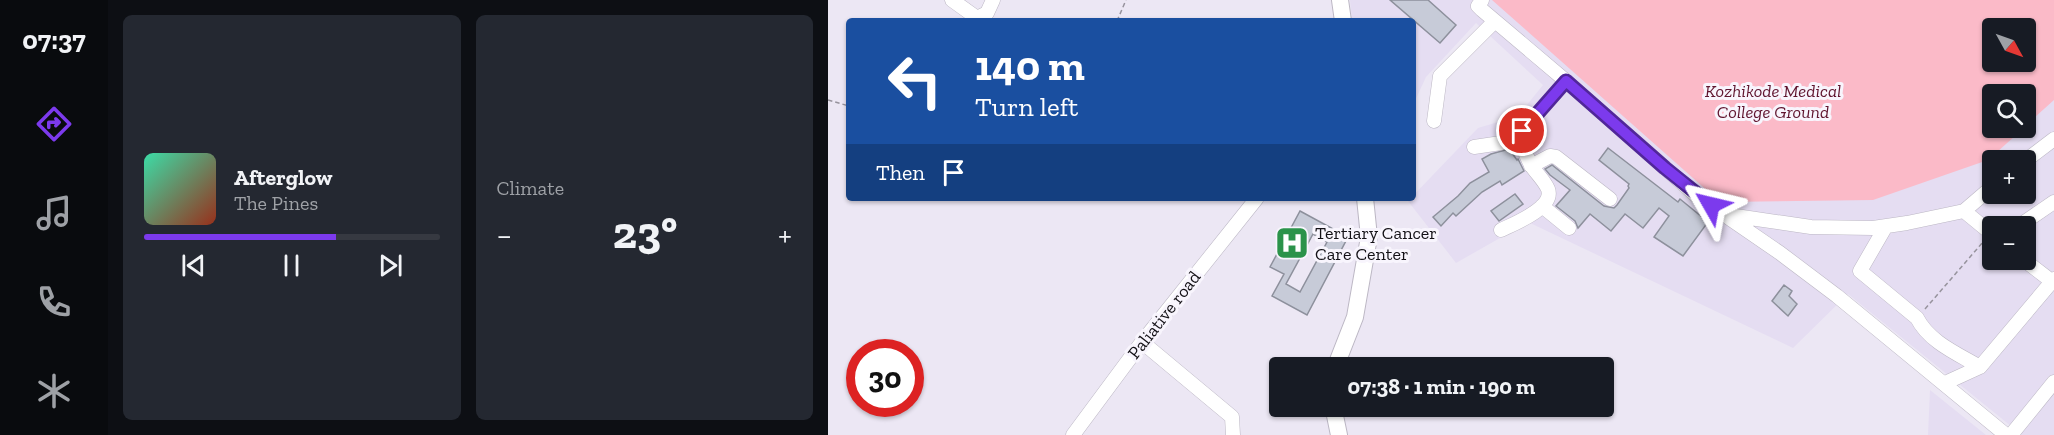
<!DOCTYPE html>
<html lang="en">
<head>
<meta charset="utf-8">
<style>
  body { margin:0; font-family:"Zilla Slab",serif; background:#242831; color:#f1f3f6; height:100vh; display:flex; flex-direction:column; font-size:22px; white-space:nowrap }
  * { box-sizing:border-box; margin:0 }
  p { font-size:20px; color:#9ea1a6 }
  .icon { flex:none; width:33px; height:33px; fill:none; stroke:currentColor; stroke-width:2; stroke-linecap:round; stroke-linejoin:round }
  .map { position:relative; flex:1; overflow:hidden }
  .side { display:flex; flex-direction:column; gap:15px; padding:15px; background:#0d0f14; width:720px }
  .side>* { flex:none }
  .top-card { position:absolute; left:18px; top:18px; width:570px; height:183px; border-radius:6px; box-shadow:0 2px 4px #0004; background:#1a4fa0; color:#fff; overflow:hidden }
  .needle { width:39px; rotate:130deg }
  .buttons { position:absolute; left:1154px; top:18px; display:grid; gap:12px }
  .buttons a { display:grid; place-items:center; width:54px; height:54px; border-radius:6px; background:#171b24; box-shadow:0 2px 4px #0004; font-size:30px }
  .speed { position:absolute; left:18px; top:339px; display:flex; gap:12px; font-size:30px; font-weight:700; text-align:center }
  .speed>* { display:grid; place-content:center; width:78px; height:78px; border-radius:50%; background:#171b24; box-shadow:0 2px 4px #0004; line-height:1 }
  .speed .limit { border:9px solid #d22; background:#fff; color:#111 }
  .pin { position:absolute; display:grid; place-items:center; width:51px; height:51px; color:#fff; margin:-26px; border:3px solid #fff; border-radius:50%; box-shadow:0 2px 6px #0007 }
  .me { position:absolute; width:66px; margin:-33px; rotate:307deg; stroke-linejoin:round; filter:drop-shadow(0 0 4px #0008) }
  .turn { display:flex; align-items:center; gap:21px; height:126px; padding:0 30px; font-size:27px }
  .turn .icon { width:78px; height:78px; stroke-width:2.5 }
  .turn b { display:block; font-size:42px; line-height:51px }
  .then { display:flex; align-items:center; height:57px; padding:0 30px; background:#0003; gap:12px; font-size:22px }
  .big { font-size:45px; font-weight:700; line-height:1.1 }
  .side .card { flex:1; display:flex; flex-direction:column; justify-content:center; gap:9px; min-width:0; padding:0 21px; border-radius:9px; background:#242831 }
  .song { display:flex; align-items:center; gap:18px }
  .cover { width:72px; height:72px; border-radius:9px; background:linear-gradient(135deg,hsl(160 70% 55%),hsl(10 70% 35%)) }
  .played { height:6px; border-radius:3px; background:linear-gradient(90deg,#7c3aed 65%,#363941 65%) }
  .keys { display:flex; justify-content:space-around; direction:ltr }
  .heat { display:flex; justify-content:space-between; align-items:center; font-size:33px; direction:ltr }
  .side .tiles { flex:1; display:grid; gap:15px; grid-template-columns:repeat(2,1fr) }
  .trip { position:absolute; left:441px; top:357px; width:345px; height:60px; border-radius:6px; background:#171b24; box-shadow:0 2px 4px #0004; font-weight:700; line-height:60px; text-align:center }
  main { display:flex; flex:1; min-height:0 }
  .tab-bar { display:flex; flex-direction:column; width:108px; justify-content:space-around; align-items:center; background:#090b0e; color:#9ea1a6 }
  .tab-bar .icon { width:42px; height:42px }
  .tab-bar .on { color:#7c3aed }
  .tab-bar b { font-size:27px; color:#f1f3f6 }
  .map>svg:first-child { display:block }
  .built { fill:#e5ddf2; fill-rule:evenodd }
  .green { fill:#fbbac8; fill-rule:evenodd }
  .building { fill:#c7cbd8; stroke:#8d909c; stroke-width:1.5; fill-rule:evenodd }
  .lines { fill:none; stroke-linecap:round; stroke-linejoin:round }
  .minor-casing { stroke:#bcb7c4; stroke-width:15 }
  .major-casing { stroke:#bcb7c4; stroke-width:18 }
  .path { stroke:#97939d; stroke-width:1.5; stroke-dasharray:4.5 3; stroke-linecap:butt }
  .minor { stroke:#fff; stroke-width:14 }
  .major { stroke:#fff; stroke-width:16 }
  .route-casing { stroke:#51269a; stroke-width:15 }
  .route { stroke:#7c3aed; stroke-width:10 }
  .labels { text-anchor:middle; stroke-width:6; stroke-linejoin:round; paint-order:stroke }
  .park-label { font-size:18px; font-style:italic; fill:#60152f; stroke:#f8f5fd }
  .poi-label { font-size:18px; fill:#131116; stroke:#f8f5fd; text-anchor:start }
  .street-label { font-size:18px; fill:#131116; stroke:#f8f5fd }
</style>
</head>
<body>
<main>
<nav class="tab-bar">
<b>07:37</b>
<svg class="icon on" aria-label="directions" viewBox="0 0 24 24"><path d="M12 3l9 9-9 9-9-9zM9 14v-3h6M13 9l2 2-2 2"/></svg>
<svg class="icon" aria-label="music" viewBox="0 0 24 24"><path d="M9 18V5l10-2v13"/><circle cx="6" cy="18" r="3"/><circle cx="16" cy="16" r="3"/></svg>
<svg class="icon" aria-label="phone" viewBox="0 0 24 24"><path d="M5 4h4l2 5-3 2q2 4 5 5l2-3 5 2v4C11 20 4 13 5 4z"/></svg>
<svg class="icon" aria-label="climate" viewBox="0 0 24 24"><path d="M12 3v18M4 7l16 10M4 17L20 7"/></svg>
</nav>
<section class="side">
<div class="tiles">
<div class="card">
<div class="song"><i class="cover"></i><div><b>Afterglow</b><p>The Pines</p></div></div>
<div class="played"></div>
<div class="keys"><svg class="icon" aria-label="previous" viewBox="0 0 24 24"><path d="M18 5L8 12l10 7zM5 5v14"/></svg><svg class="icon" aria-label="pause" viewBox="0 0 24 24"><path d="M8 5v14M16 5v14"/></svg><svg class="icon" aria-label="next" viewBox="0 0 24 24"><path d="M6 5l10 7-10 7zM19 5v14"/></svg></div>
</div>
<div class="card"><p>Climate</p>
<div class="heat"><a>−</a><b class="big">23°</b><a>+</a></div>
</div>
</div>
</section>
<div class="map">
<svg width="1226" height="435" viewBox="0 0 1226 435">
  <rect width="100%" height="100%" fill="#ece7f4"/>
  <path class="built" d="M522,0H1226V435H1194L1020,294L965,348L700,222L628,263L580,201L650,128L690,116L715,85L648,23L598,77L585,105V21H524ZM1164,28H1197V62H1164ZM1164,94H1197V128H1164ZM1164,160H1197V194H1164ZM1164,226H1197V260H1164Z
    M1102,390L1158,435H1100Z"/>
  <path class="green" d="M664,0H1226V100L1197,126V94H1164V128H1196L1160,160L1045,200L892,202ZM1164,28H1197V62H1164Z"/>
  <path class="building" d="M562,0H600L628,25L612,43Z
    M780,148L850,202L852,199L880,222L855,256L826,237L841,216L831,208L815,228L797,214L783,231L762,214L750,228L747,221L728,206L742,190L722,175L717,169L724,165L776,206L786,208L789,205L801,188L800,186L801,184L771,160Z
    M681,149L689,160L690,159L696,171L674,185L672,181L654,192L628,216L625,213L613,226L605,217L630,196L642,183L661,172L654,159L663,154Z
    M687,194L695,204L671,221L663,211Z
    M472,211L520,237L479,315L444,296L456,274L442,267ZM485,234L499,242L472,292L458,284Z
    M956,285L964,291L961,296L969,304L960,316L944,301Z"/>
  <g class="lines">
    <defs>
      <path id="minor" d="M124,0L149,18L159,13L165,0
        M654,0L650,6L654,10L738,81L869,196L952,253L1009,296L1178,435
        M606,121L612,76L667,21
        M646,147L673,143L694,131L738,81
        M1197,161L1226,139
        M703,166L722,156L728,157L782,199
        M714,206L741,228
        M1136,211L1164,234
        M901,215L983,227L1045,228L1079,223L1136,211L1164,187
        M1058,226L1032,271L1089,318C1101,342 1130,354 1152,367
        M1191,226L1226,202
        M673,230C685,224 727,208 720,189C716,180 708,173 703,165C698,156 694,144 690,134
        M1196,260L1226,283
        M314,342L404,417L405,435
        M1117,383L1152,367L1226,279
        M245,435L314,342L429,198
        M1183,435L1226,382"/>
      <path id="major" d="M512,0L515,21
        M507,368L527,317L541,237L537,198
        M505,406L511,435"/>
    </defs>
    <use href="#minor" class="minor-casing"/>
    <use href="#major" class="major-casing"/>
    <path class="path" d="M289,21L298,0
      M0,100L21,106
      M1097,309L1155,242"/>
    <use href="#minor" class="minor"/>
    <use href="#major" class="major"/>
  </g>
  <g class="lines">
    <defs>
      <path id="route" d="M694,131L738,81L837,168L883,205"/>
    </defs>
    <use href="#route" class="route-casing"/>
    <use href="#route" class="route"/>
  </g>
  <defs>
    <symbol id="hospital-square" viewBox="-11 -11 22 22"><rect x="-9" y="-9" width="18" height="18" rx="4" fill="#2b934a" stroke="#f8f5fd"/><path d="M-5-5h3v3.5h4V-5h3V5h-3V1.5h-4V5h-3Z" fill="#fff"/></symbol>
  </defs>
  <g fill-rule="evenodd">
    <use href="#hospital-square" x="445" y="224" width="38" height="38"/>
  </g>
  <g class="labels">
    <g class="park-label">
      <text x="945" y="97">Kozhikode Medical<tspan x="945" dy="21">College Ground</tspan></text>
    </g>
    <g class="poi-label">
      <text x="487" y="239">Tertiary Cancer<tspan x="487" dy="21">Care Center</tspan></text>
    </g>
    <g class="street-label">
      <text transform="translate(336 315) rotate(-52)" y="6">Paliative road</text>
    </g>
  </g>
</svg>
<div class="buttons">
<a><svg class="needle" viewBox="-14 -14 28 28"><path d="M0-13l5 13h-10z" fill="#e53935"/><path d="M0 13l5-13h-10z" fill="#9ea1a6"/></svg></a>
<a><svg class="icon" aria-label="search" viewBox="0 0 24 24"><circle cx="10" cy="10" r="6"/><path d="M15 15l6 6"/></svg></a>
<a>+</a>
<a>−</a>
</div>
<div class="speed"><div class="limit">30</div></div>
<div class="pin" style="left:694px;top:131px;background:#d93025"><svg class="icon" aria-label="arrive" viewBox="0 0 24 24"><path d="M6 21V4h12l-3 4 3 4H6"/></svg></div>
<svg class="me" style="left:883px;top:205px" viewBox="-20 -20 40 40"><path d="M0-17L14 15 0 8-14 15z" fill="#7c3aed" stroke="#fff" stroke-width="4"/></svg>
<div class="trip">07:38 · 1 min · 190 m</div>
<div class="top-card">
<div class="turn"><svg class="icon" aria-label="left" viewBox="0 0 24 24"><path d="M17 20v-9H6M10 6l-5 5 5 5"/></svg><div><b>140 m</b>Turn left</div></div>
<div class="then">Then<svg class="icon" aria-label="arrive" viewBox="0 0 24 24"><path d="M6 21V4h12l-3 4 3 4H6"/></svg></div>
</div>
</div>
</main>
</body>
</html>
